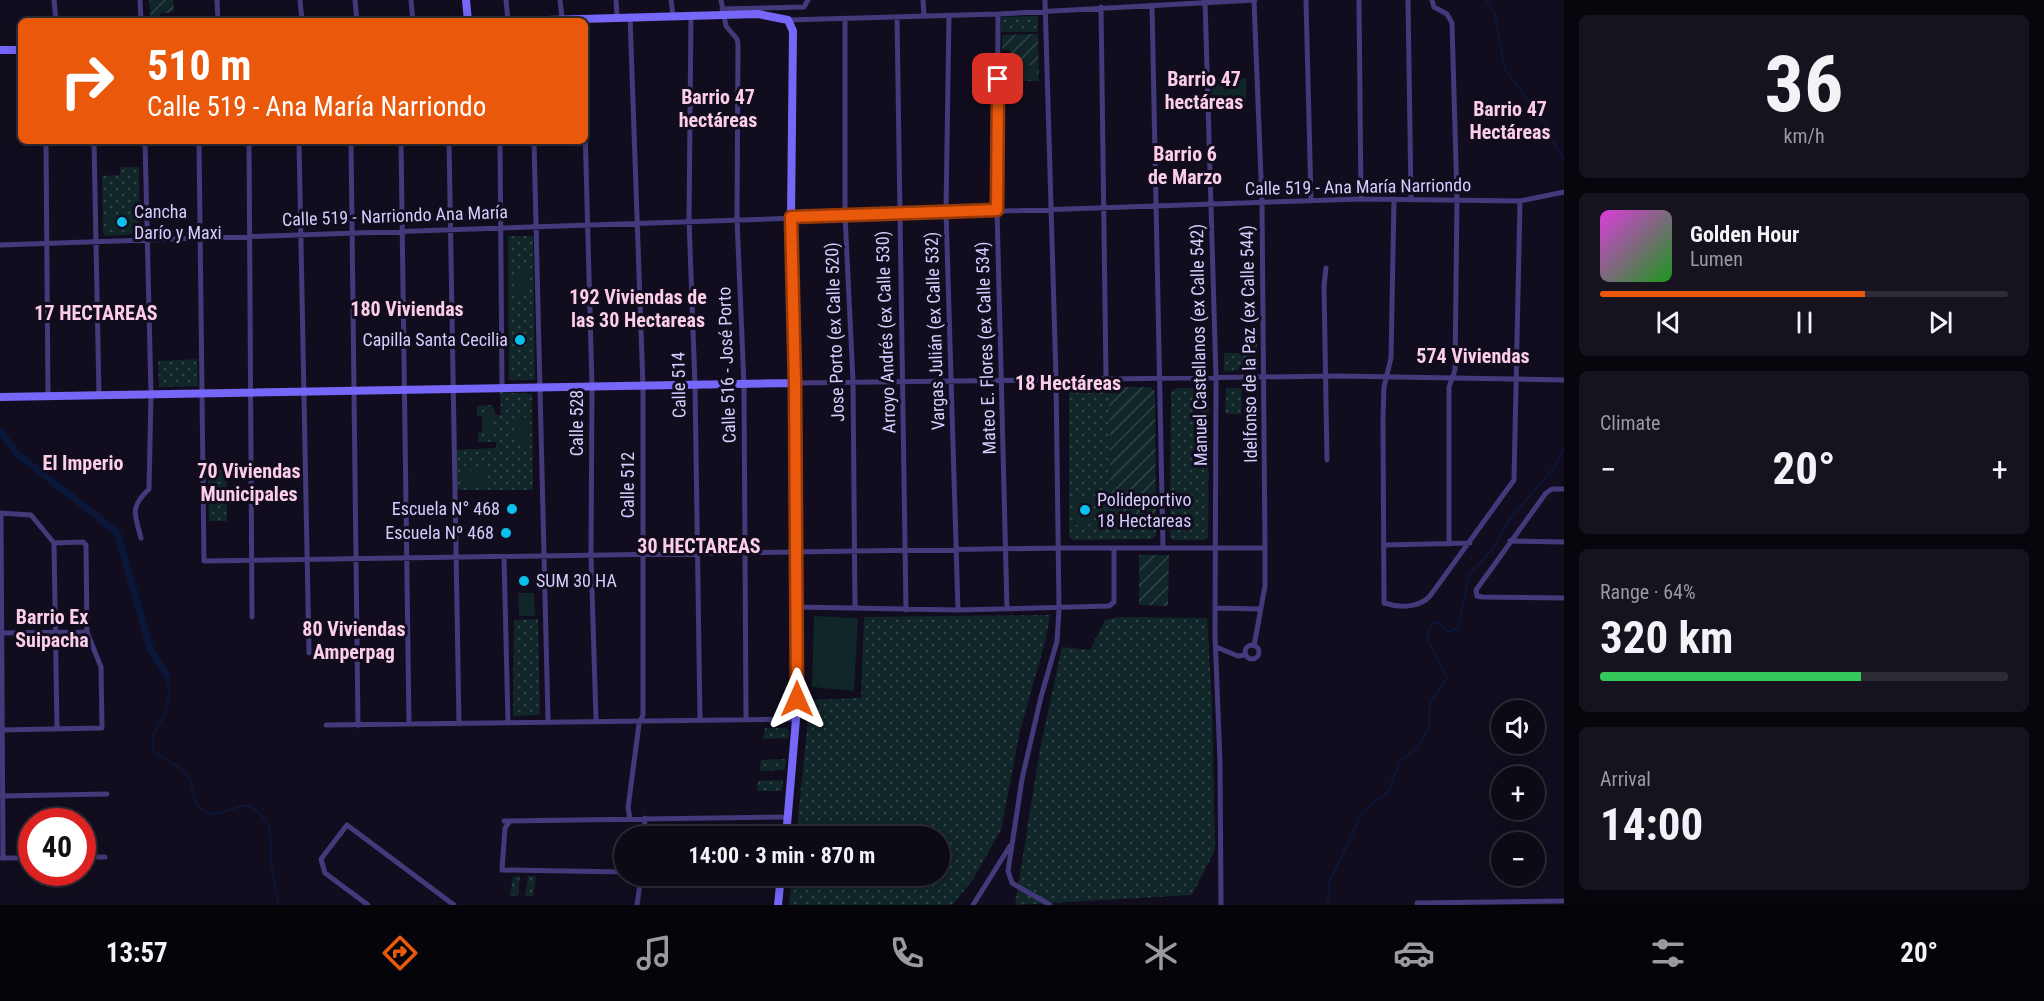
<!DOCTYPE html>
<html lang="en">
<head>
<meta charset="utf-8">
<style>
  body { margin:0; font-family:"Roboto Condensed",sans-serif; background:#16131f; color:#f1f3f6; height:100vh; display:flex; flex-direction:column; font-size:22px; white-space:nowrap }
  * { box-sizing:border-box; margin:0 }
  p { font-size:20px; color:#9a9aa1 }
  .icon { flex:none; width:33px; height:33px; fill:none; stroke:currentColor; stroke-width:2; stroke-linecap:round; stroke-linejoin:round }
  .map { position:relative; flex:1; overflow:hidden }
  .details { display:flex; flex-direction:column; gap:15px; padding:15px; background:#07060c; width:480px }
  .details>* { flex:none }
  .guide { position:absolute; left:18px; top:18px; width:570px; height:126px; border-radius:9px; box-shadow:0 3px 15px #0003,0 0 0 2px #2d2b35; background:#ea580c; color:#fff; overflow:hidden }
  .tools { position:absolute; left:1491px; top:700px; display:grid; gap:12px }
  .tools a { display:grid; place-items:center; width:54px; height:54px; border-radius:50%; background:#0d0a16; box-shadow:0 3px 15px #0003,0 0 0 2px #2d2b35; font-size:30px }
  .speed { position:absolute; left:18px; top:808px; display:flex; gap:12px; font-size:30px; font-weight:700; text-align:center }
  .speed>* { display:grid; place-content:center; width:78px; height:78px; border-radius:50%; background:#0d0a16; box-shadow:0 3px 15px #0003,0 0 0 2px #2d2b35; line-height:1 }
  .speed .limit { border:9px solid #d22; background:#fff; color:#111 }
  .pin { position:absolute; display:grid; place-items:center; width:51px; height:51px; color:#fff; margin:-26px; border-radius:12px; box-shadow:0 3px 9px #0006 }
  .me { position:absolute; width:66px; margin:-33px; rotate:0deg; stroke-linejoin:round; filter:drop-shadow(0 0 4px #0008) }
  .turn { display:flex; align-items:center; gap:21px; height:126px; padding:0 30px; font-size:27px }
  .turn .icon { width:78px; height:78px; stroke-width:2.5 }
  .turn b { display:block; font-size:42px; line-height:51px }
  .big { font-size:45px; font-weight:700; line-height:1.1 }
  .details .widget { flex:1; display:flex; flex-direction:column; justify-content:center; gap:9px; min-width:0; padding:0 21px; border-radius:9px; background:#16131f }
  .details .dial { align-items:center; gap:0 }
  .dial b { font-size:78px; line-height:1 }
  .song { display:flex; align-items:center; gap:18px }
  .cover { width:72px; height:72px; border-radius:9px; background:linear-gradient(135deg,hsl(300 70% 55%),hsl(120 70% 35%)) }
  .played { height:6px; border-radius:3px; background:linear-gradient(90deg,#ea580c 65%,#2d2b35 65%) }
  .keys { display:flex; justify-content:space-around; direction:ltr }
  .heat { display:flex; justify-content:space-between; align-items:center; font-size:33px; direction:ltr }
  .charge { height:9px; border-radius:4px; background:linear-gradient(90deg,#34c759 64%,#2d2b35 0) }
  .trip { position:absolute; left:614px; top:826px; width:336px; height:60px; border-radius:30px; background:#0d0a16; box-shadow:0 3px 15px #0003,0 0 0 2px #2d2b35; font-weight:700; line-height:60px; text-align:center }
  .tab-bar { display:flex; height:96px; justify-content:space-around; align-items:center; background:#050409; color:#9a9aa1 }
  .tab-bar .icon { width:42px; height:42px }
  .tab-bar .selected { color:#ea580c }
  .tab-bar b { font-size:27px; color:#f1f3f6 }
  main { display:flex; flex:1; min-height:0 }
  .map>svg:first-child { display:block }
  .grass { fill:url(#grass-dots) }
  .garden { fill:url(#garden-furrows) }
  .pitch { fill:#102628 }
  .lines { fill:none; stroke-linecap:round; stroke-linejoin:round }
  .stream { stroke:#0b1739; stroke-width:2 }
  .canal { stroke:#0b1739; stroke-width:7 }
  .street { stroke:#423a7b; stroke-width:5 }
  .secondary { stroke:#7767f9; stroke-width:8 }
  .route-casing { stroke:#983908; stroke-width:15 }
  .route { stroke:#ea580c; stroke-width:10 }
  .poi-dot { fill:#09c1ec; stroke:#110d1e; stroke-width:2 }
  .labels { text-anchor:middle; stroke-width:6; stroke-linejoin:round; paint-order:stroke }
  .street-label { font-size:18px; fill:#d6ccfd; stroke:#110d1e }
  .poi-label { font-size:18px; fill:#d6ccfd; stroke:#110d1e; text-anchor:start }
  .neighbourhood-label { font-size:20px; font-weight:bold; fill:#fdcee8; stroke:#110d1e }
</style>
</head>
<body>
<main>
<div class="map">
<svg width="1564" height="905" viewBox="0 0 1564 905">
  <defs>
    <pattern id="grass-dots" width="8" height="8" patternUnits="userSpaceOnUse" patternTransform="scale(1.5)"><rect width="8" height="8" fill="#102628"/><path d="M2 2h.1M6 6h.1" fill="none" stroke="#324448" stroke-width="1.8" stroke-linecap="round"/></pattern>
    <pattern id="garden-furrows" width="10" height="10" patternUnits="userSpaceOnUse" patternTransform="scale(1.5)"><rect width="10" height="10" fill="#102628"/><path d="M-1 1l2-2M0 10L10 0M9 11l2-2" fill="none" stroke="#324448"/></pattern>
  </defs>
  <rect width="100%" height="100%" fill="#110d1e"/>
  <path class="grass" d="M1038,16V32H1001V17Z
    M120,167H139L140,232L138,234L105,236L103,233L102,176L120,175Z
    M508,236H533L535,380H509Z
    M1257,344V370L1224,371V353H1240V345Z
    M197,359L198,386L159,387L158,361Z
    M1109,387L1111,515L1156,516V536L1152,539L1073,540L1069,537V391L1074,388Z
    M1177,388H1204L1209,392L1208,537L1205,540H1173L1170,537L1171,392Z
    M1226,388H1242L1241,414H1225Z
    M500,392L532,394L533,490H457L456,450L496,448V442H478V433L482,432V416H477V406L492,405L496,415H501Z
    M208,470H227V521H209Z
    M1050,615L1046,638L1020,731L1001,830L972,881L952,905H789L792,876H939V837H796L810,700L861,698L864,617Z
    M1118,617L1207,618L1212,703L1215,850L1192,895L1015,905L1040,749L1062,647L1090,650L1105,620Z
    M538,619L540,715L513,716L514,620Z
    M765,728H786L789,731L788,738L763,739Z
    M786,759L785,770L760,771L761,760Z
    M783,780L782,791H757L758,781Z
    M520,876L518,896H510L513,877Z
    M528,876H536L533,896H525Z"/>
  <path class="garden" d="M149,0H173L174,12L160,14V21H151Z
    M1038,34L1039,81H1002V63H1010L1009,50H1002V35Z
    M1109,387H1150L1155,391L1156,516L1111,515Z
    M1139,555H1169L1168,606L1139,605Z"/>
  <path class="pitch" d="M1011,65H1037V80H1011Z
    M1211,78H1246V103H1212Z
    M137,214V230H107V215Z
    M514,272H527L528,295H515Z
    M482,412H493V432H482Z
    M528,417L529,443L514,444V418Z
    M486,470V488H462V471Z
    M1093,496L1094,524L1076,525L1075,497Z
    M518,593H534L535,616H519Z
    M814,616L858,618L854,691L812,687Z"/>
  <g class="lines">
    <path class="stream" d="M1486,0L1495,14L1505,69L1546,125L1551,139L1564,159
      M167,676C169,690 170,702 164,715C158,729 150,733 153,750C162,760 176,763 186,773C196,784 189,801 202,810C216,819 228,809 242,806C253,804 265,817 269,827C272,837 270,850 271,860C272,875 276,890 279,905
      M1328,905L1329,883L1363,811L1388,792L1400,761L1417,748L1429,728L1430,703L1447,678L1427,639L1431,624L1437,622L1448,632L1458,628L1469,575L1492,550L1510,519L1553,469L1564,448"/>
    <path class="canal" d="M0,431L17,454L117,532L151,651L167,676"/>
    <path class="street" d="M54,0L56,21
      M140,0L141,21
      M217,0L218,21
      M300,0L302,21
      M355,0L357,21
      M411,0L413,21
      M506,0L508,21
      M560,0L562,18
      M616,0L617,16
      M671,0L673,15
      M721,0L726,26L737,39L738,44L737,219L744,385L746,718
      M923,0L924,16
      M1045,0L1056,378L1059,609L1057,641L1041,697L1022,779L1008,871L1012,883L1050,905
      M1205,0L1216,378L1215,635L1220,762L1221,905
      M1306,0L1311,200
      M1359,0L1361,199
      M1408,0L1411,198
      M1432,0L1434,7L1447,14L1452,23L1457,199L1455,370L1449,387V544
      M1152,5L1163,548
      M1101,7L1106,378
      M722,9L804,7L808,0
      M998,14L997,210L1007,609
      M691,15L689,220L695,385L700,719
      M949,15L946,211L958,610
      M897,17L906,610
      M845,19V215L853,381L855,608
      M788,20L998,14L1255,0
      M585,127L592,387L591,556L596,720
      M46,141L48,396
      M94,141L99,395
      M199,141L204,561L1059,548H1265
      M249,141L252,617
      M299,141L309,653
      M351,141L358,726
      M401,141L409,724
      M449,141L459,724
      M500,141L502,389
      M534,141L548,720
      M1394,199L1391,358L1384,387L1383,418L1384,603C1400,608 1419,608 1430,596L1514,480L1520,201
      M0,245L1361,199L1520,201L1564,192
      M1326,268L1324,286L1327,460
      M795,383L1339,376L1564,380
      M1564,489H1552L1546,493L1476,590L1477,596L1482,597L1564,598
      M0,513L31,515L54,543L57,729
      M1,514L3,858
      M141,538C135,514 129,508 149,489L151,395L145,141
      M1510,541L1564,542
      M1384,545L1470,543
      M504,557L508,722
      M797,607L958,610L1109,606L1114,602V549
      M1217,608L1260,609
      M3,633L87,632
      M1245 652a7 7 0 1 1 14 0a7 7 0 1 1-14 0Z
      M1254,646L1265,586V548L1262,203L1254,0
      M1216,647L1238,656L1246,655
      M326,725L796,719
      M0,730L102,728L101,667L87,632L86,545L83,542L54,543
      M0,796L107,794
      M630,818L628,808L639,724L643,715V387L630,16
      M504,821L788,817
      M510,821L505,828L502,870L624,872
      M644,837L645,818
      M82,857H105
      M2,858H32
      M1417,903L1564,901
      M368,905L325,873L321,859L347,825L454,905
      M637,905L641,876
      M973,905L1010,846"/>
    <path class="secondary" d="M466,0L468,21
      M511,21L758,14L788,20L793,31L791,217L795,383L796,719L786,837
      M0,50H21
      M0,397L795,383
      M778,905L781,876"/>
  </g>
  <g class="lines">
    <defs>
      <path id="route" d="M797,699L795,382L791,217L997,210L998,79"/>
    </defs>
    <use href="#route" class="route-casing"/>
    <use href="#route" class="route"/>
  </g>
  <g class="poi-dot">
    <circle cx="122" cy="222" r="6"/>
    <circle cx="520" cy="340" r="6"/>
    <circle cx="512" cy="509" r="6"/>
    <circle cx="1085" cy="510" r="6"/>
    <circle cx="506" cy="533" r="6"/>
    <circle cx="524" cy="581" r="6"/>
  </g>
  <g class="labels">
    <g class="street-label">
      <text transform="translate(1358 187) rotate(-1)" y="6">Calle 519 - Ana María Narriondo</text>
      <text transform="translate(395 216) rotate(-2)" y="6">Calle 519 - Narriondo Ana María</text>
      <text transform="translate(935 331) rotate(-92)" y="6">Vargas Julián (ex Calle 532)</text>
      <text transform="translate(835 332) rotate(-92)" y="6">Jose Porto (ex Calle 520)</text>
      <text transform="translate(886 332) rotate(-92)" y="6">Arroyo Andrés (ex Calle 530)</text>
      <text transform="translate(1249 344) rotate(-91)" y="6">Idelfonso de la Paz (ex Calle 544)</text>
      <text transform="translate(1199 345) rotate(-91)" y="6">Manuel Castellanos (ex Calle 542)</text>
      <text transform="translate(986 348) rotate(-92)" y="6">Mateo E. Flores (ex Calle 534)</text>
      <text transform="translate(727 365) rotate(-92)" y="6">Calle 516 - José Porto</text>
      <text transform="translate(679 385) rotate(-91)" y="6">Calle 514</text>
      <text transform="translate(577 423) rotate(-90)" y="6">Calle 528</text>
      <text transform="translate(628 485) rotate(-90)" y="6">Calle 512</text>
    </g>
    <g class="poi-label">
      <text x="134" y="218">Cancha<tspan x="134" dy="21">Darío y Maxi</tspan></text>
      <text x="508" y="346" text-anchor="end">Capilla Santa Cecilia</text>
      <text x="1097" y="506">Polideportivo<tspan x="1097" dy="21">18 Hectareas</tspan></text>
      <text x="500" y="515" text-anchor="end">Escuela N° 468</text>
      <text x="494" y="539" text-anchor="end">Escuela Nº 468</text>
      <text x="536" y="587">SUM 30 HA</text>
    </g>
    <g class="neighbourhood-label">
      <text x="1204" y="86">Barrio 47<tspan x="1204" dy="23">hectáreas</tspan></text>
      <text x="718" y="104">Barrio 47<tspan x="718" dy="23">hectáreas</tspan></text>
      <text x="1510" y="116">Barrio 47<tspan x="1510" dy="23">Hectáreas</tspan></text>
      <text x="1185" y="161">Barrio 6<tspan x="1185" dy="23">de Marzo</tspan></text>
      <text x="638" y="304">192 Viviendas de<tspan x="638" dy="23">las 30 Hectareas</tspan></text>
      <text x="407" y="316">180 Viviendas</text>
      <text x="96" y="320">17 HECTAREAS</text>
      <text x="1473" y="363">574 Viviendas</text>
      <text x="1068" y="390">18 Hectáreas</text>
      <text x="83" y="470">El Imperio</text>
      <text x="249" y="478">70 Viviendas<tspan x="249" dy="23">Municipales</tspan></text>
      <text x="699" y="553">30 HECTAREAS</text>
      <text x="52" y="624">Barrio Ex<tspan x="52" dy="23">Suipacha</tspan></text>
      <text x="354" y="636">80 Viviendas<tspan x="354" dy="23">Amperpag</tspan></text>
    </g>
  </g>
</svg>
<div class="tools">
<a><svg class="icon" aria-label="sound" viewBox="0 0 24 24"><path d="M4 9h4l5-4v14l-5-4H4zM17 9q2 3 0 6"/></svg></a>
<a>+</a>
<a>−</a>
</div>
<div class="speed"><div class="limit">40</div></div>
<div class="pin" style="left:998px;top:79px;background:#d93025"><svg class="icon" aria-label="arrive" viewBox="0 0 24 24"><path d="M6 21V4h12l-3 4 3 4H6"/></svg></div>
<svg class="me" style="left:797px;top:699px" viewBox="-20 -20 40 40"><path d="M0-17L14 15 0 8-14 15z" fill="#ea580c" stroke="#fff" stroke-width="4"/></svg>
<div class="trip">14:00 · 3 min · 870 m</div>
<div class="guide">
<div class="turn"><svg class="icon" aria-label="right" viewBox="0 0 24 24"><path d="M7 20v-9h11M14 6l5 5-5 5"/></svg><div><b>510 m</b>Calle 519 - Ana María Narriondo</div></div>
</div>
</div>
<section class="details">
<div class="widget dial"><b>36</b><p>km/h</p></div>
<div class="widget">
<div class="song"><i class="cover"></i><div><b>Golden Hour</b><p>Lumen</p></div></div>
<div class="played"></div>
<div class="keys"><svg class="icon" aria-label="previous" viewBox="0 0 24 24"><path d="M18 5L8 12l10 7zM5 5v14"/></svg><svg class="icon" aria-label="pause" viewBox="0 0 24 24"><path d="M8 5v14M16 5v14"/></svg><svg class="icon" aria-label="next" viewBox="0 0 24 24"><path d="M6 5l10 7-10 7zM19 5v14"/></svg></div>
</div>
<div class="widget"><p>Climate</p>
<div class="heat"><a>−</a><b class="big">20°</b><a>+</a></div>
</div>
<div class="widget"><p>Range · 64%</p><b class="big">320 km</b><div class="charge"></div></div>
<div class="widget"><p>Arrival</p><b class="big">14:00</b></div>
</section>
</main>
<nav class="tab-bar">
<b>13:57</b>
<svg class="icon selected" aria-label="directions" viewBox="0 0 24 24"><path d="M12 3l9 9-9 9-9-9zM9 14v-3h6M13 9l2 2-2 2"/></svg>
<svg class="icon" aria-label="music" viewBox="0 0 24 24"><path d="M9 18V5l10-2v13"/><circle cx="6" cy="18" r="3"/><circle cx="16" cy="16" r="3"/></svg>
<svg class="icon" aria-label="phone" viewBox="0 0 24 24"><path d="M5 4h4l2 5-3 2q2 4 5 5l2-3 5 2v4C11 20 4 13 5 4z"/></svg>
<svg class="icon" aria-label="climate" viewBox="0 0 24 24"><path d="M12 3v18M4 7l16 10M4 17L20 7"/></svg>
<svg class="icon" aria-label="car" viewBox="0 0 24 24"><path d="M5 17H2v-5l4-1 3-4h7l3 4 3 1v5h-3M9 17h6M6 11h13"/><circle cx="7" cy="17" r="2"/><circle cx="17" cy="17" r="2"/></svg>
<svg class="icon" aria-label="filters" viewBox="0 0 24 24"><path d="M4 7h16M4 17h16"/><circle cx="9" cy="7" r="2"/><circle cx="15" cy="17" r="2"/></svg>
<b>20°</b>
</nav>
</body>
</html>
